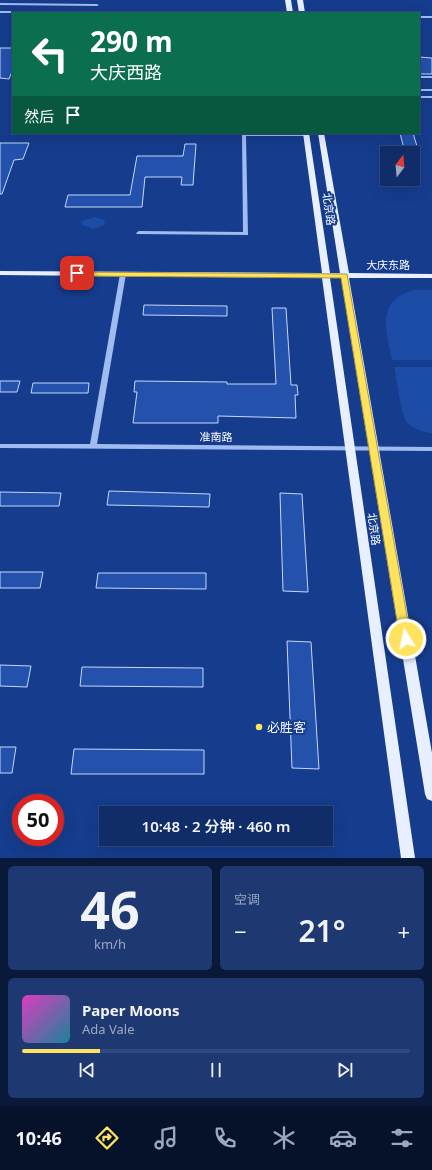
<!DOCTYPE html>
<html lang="zh">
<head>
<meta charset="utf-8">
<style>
  body { margin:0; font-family:"Noto Sans","Noto Sans SC",sans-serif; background:#1e3972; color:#f1f3f6; height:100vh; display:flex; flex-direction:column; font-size:15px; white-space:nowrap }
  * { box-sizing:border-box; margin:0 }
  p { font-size:13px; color:#9ca8c1 }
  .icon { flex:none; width:22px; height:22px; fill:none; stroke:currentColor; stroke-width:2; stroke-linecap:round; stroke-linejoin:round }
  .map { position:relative; height:858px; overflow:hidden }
  .side { display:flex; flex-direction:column; gap:8px; padding:8px; background:#09193a; flex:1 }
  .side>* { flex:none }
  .banner { position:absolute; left:12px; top:12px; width:408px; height:122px; border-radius:0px; box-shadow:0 4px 16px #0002,0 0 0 1px #30497e; background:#0b6e4f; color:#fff; overflow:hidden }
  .needle { width:26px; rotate:16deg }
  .controls { position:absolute; left:380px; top:146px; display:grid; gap:8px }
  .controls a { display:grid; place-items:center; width:40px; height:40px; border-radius:0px; background:#102d6a; box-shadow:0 4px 16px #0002,0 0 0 1px #30497e; font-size:20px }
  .speed { position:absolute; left:12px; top:794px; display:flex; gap:8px; font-size:20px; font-weight:700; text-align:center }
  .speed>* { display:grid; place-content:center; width:52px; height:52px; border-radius:50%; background:#102d6a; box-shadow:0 4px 16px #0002,0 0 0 1px #30497e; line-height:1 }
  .speed .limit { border:6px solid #d22; background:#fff; color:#111 }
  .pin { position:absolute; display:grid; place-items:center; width:34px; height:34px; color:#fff; margin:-17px; border-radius:8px; box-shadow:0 2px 6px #0006 }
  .me { position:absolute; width:44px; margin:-22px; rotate:350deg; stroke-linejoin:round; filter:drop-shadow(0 0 3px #0008) }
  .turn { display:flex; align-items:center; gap:14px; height:84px; padding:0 12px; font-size:18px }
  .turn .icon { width:52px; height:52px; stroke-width:2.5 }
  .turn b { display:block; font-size:28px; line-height:34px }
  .then { display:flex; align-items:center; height:38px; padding:0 12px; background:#0003; gap:8px; font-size:15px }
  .big { font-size:30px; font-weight:600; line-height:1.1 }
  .side .widget { flex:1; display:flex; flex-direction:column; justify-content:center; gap:6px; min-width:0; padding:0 14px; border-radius:6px; background:#1e3972 }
  .side .dial { align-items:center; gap:0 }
  .dial b { font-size:52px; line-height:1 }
  .song { display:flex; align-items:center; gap:12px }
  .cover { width:48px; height:48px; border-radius:6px; background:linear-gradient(135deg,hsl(310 70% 55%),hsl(190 70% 35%)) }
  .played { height:4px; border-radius:2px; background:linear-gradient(90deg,#ffe35e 20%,#30497e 20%) }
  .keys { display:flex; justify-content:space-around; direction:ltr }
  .heat { display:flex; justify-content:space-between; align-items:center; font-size:22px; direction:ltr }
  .side .tiles { flex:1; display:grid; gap:8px; grid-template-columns:1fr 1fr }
  .widget:last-child { grid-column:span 2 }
  .trip { position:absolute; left:99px; top:806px; width:234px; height:40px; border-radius:0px; background:#102d6a; box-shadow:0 4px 16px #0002,0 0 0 1px #30497e; font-weight:600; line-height:40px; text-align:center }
  .dock { display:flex; height:64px; justify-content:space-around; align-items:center; background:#06122a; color:#9ca8c1 }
  .dock .icon { width:28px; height:28px }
  .dock .selected { color:#ffe35e }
  .dock b { font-size:18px; color:#f1f3f6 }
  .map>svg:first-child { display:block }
  .green { fill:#1d4ca7 }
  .building { fill:#2351ac; stroke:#c6d8fb }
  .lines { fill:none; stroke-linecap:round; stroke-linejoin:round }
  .minor { fill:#a0bbf0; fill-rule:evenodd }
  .major { fill:#e8efff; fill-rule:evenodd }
  .route { fill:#ffe35e; stroke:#a6943d }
  .poi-dot { fill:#ffe35e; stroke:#153c8d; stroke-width:1.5 }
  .labels { text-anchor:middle; stroke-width:4; stroke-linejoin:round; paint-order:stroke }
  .street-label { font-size:11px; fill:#fff; stroke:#153c8d }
  .near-poi-label { font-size:13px; fill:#fff; stroke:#153c8d; text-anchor:start }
</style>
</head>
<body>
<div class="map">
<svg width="432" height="858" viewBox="0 0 432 858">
  <rect width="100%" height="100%" fill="#153c8d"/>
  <path class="green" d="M94,217L105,220L104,225L93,229L82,225V221Z
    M414,290H432V360H392C386,328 375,302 414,290Z
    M394,367H432V433C423,433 409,427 405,419C400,407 397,381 394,367Z"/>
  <path class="building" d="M0,48H13V69L9,79L0,78Z
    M419,57L432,58V74H419Z
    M400,133H413L419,153H405Z
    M0,143H29L23,159L14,160L2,194H0Z
    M185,144H196L193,185H181L182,177H145L142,207H65L68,195H130L137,156H183Z
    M144,305L227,306V316L143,315Z
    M272,308H286L291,385H297L298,395H295L296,418L218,416V423H133L137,392H134L135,381L227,382V384H276Z
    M0,381H20L17,392H0Z
    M33,383H89L88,393H31Z
    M109,491L210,494L209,507L107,505Z
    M0,492L61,493L59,506H0Z
    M280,493L302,494L308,592L283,591Z
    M0,572H43L40,588H0Z
    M98,573H206V589L96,588Z
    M287,641L311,642L319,769L292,768Z
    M0,665L31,666L27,687L0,686Z
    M82,667L203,668V687L80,686Z
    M0,747H16L12,773H0Z
    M74,749L204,750V774H71Z"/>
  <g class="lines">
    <path class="minor" d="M0,3L97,4L99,5L97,6L0,5Z
      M0,11L290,12L292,13H0Z
      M419,16H432V18H419Z
      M419,76H432V78H419Z
      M419,89H432V91H419Z
      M419,96H432V98H419Z
      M242,133L306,134L308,135L306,136H246L248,235L137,234L136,233L139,231L243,232Z
      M123,272L126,274L97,444L432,447V451L0,448V444H90L120,274Z"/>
    <path class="major" d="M285,0H291L293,13H287Z
      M297,0H303L305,13H299Z
      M303,133H309L330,273H340L318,133H324L349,273L432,274V278H349L432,753V801L427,799L425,794L341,278H330L415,858H401L322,278L0,275V271L322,273Z"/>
  </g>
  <path class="route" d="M74,272L347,274L411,639L410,642H402L400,639L341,278L77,276L74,275Z"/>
  <circle class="poi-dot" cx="259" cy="727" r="4"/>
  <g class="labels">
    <g class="street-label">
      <text transform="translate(329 209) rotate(82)" y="4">北京路</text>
      <text x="388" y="269">大庆东路</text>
      <text transform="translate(216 437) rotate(1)" y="4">准南路</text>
      <text transform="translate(374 529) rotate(82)" y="4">北京路</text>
    </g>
    <g class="near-poi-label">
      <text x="267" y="732">必胜客</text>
    </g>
  </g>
</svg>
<div class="controls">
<a><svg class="needle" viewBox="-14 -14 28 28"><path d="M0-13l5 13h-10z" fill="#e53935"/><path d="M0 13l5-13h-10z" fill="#9ca8c1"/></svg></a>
</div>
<div class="speed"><div class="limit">50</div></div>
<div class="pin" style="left:77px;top:273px;background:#d93025"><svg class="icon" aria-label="arrive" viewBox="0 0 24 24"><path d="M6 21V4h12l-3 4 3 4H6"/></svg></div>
<svg class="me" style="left:406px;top:639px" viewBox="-20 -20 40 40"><circle r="17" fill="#ffe35e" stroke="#fff" stroke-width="3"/><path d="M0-11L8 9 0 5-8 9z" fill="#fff"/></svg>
<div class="trip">10:48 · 2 分钟 · 460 m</div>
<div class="banner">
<div class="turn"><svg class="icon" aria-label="left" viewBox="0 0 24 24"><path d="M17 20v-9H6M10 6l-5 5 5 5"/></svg><div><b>290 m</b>大庆西路</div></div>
<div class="then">然后<svg class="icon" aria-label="arrive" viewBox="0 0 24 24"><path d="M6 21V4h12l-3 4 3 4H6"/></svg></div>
</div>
</div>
<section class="side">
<div class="tiles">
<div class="widget dial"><b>46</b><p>km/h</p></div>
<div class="widget"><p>空调</p>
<div class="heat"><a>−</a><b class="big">21°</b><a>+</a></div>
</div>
<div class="widget">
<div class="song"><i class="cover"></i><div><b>Paper Moons</b><p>Ada Vale</p></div></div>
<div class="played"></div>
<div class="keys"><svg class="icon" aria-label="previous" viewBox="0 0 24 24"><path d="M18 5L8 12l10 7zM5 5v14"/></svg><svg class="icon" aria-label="pause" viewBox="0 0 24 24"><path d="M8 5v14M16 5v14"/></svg><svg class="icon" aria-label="next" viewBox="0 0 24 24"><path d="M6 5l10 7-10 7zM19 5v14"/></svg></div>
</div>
</div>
</section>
<nav class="dock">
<b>10:46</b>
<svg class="icon selected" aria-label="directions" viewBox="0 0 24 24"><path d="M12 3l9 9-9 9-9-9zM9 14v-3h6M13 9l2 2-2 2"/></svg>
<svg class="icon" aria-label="music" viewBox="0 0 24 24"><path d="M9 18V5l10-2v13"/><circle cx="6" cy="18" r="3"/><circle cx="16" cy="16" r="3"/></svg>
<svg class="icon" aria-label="phone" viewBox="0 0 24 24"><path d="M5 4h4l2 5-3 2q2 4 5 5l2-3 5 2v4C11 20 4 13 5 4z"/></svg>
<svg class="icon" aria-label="climate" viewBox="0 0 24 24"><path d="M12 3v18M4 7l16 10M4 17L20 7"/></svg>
<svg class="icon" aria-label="car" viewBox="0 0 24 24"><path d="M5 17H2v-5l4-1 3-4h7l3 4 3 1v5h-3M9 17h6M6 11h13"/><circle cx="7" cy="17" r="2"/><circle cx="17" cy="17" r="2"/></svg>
<svg class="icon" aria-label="filters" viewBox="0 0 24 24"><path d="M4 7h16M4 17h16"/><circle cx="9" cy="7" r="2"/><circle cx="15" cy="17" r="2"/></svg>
</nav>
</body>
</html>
